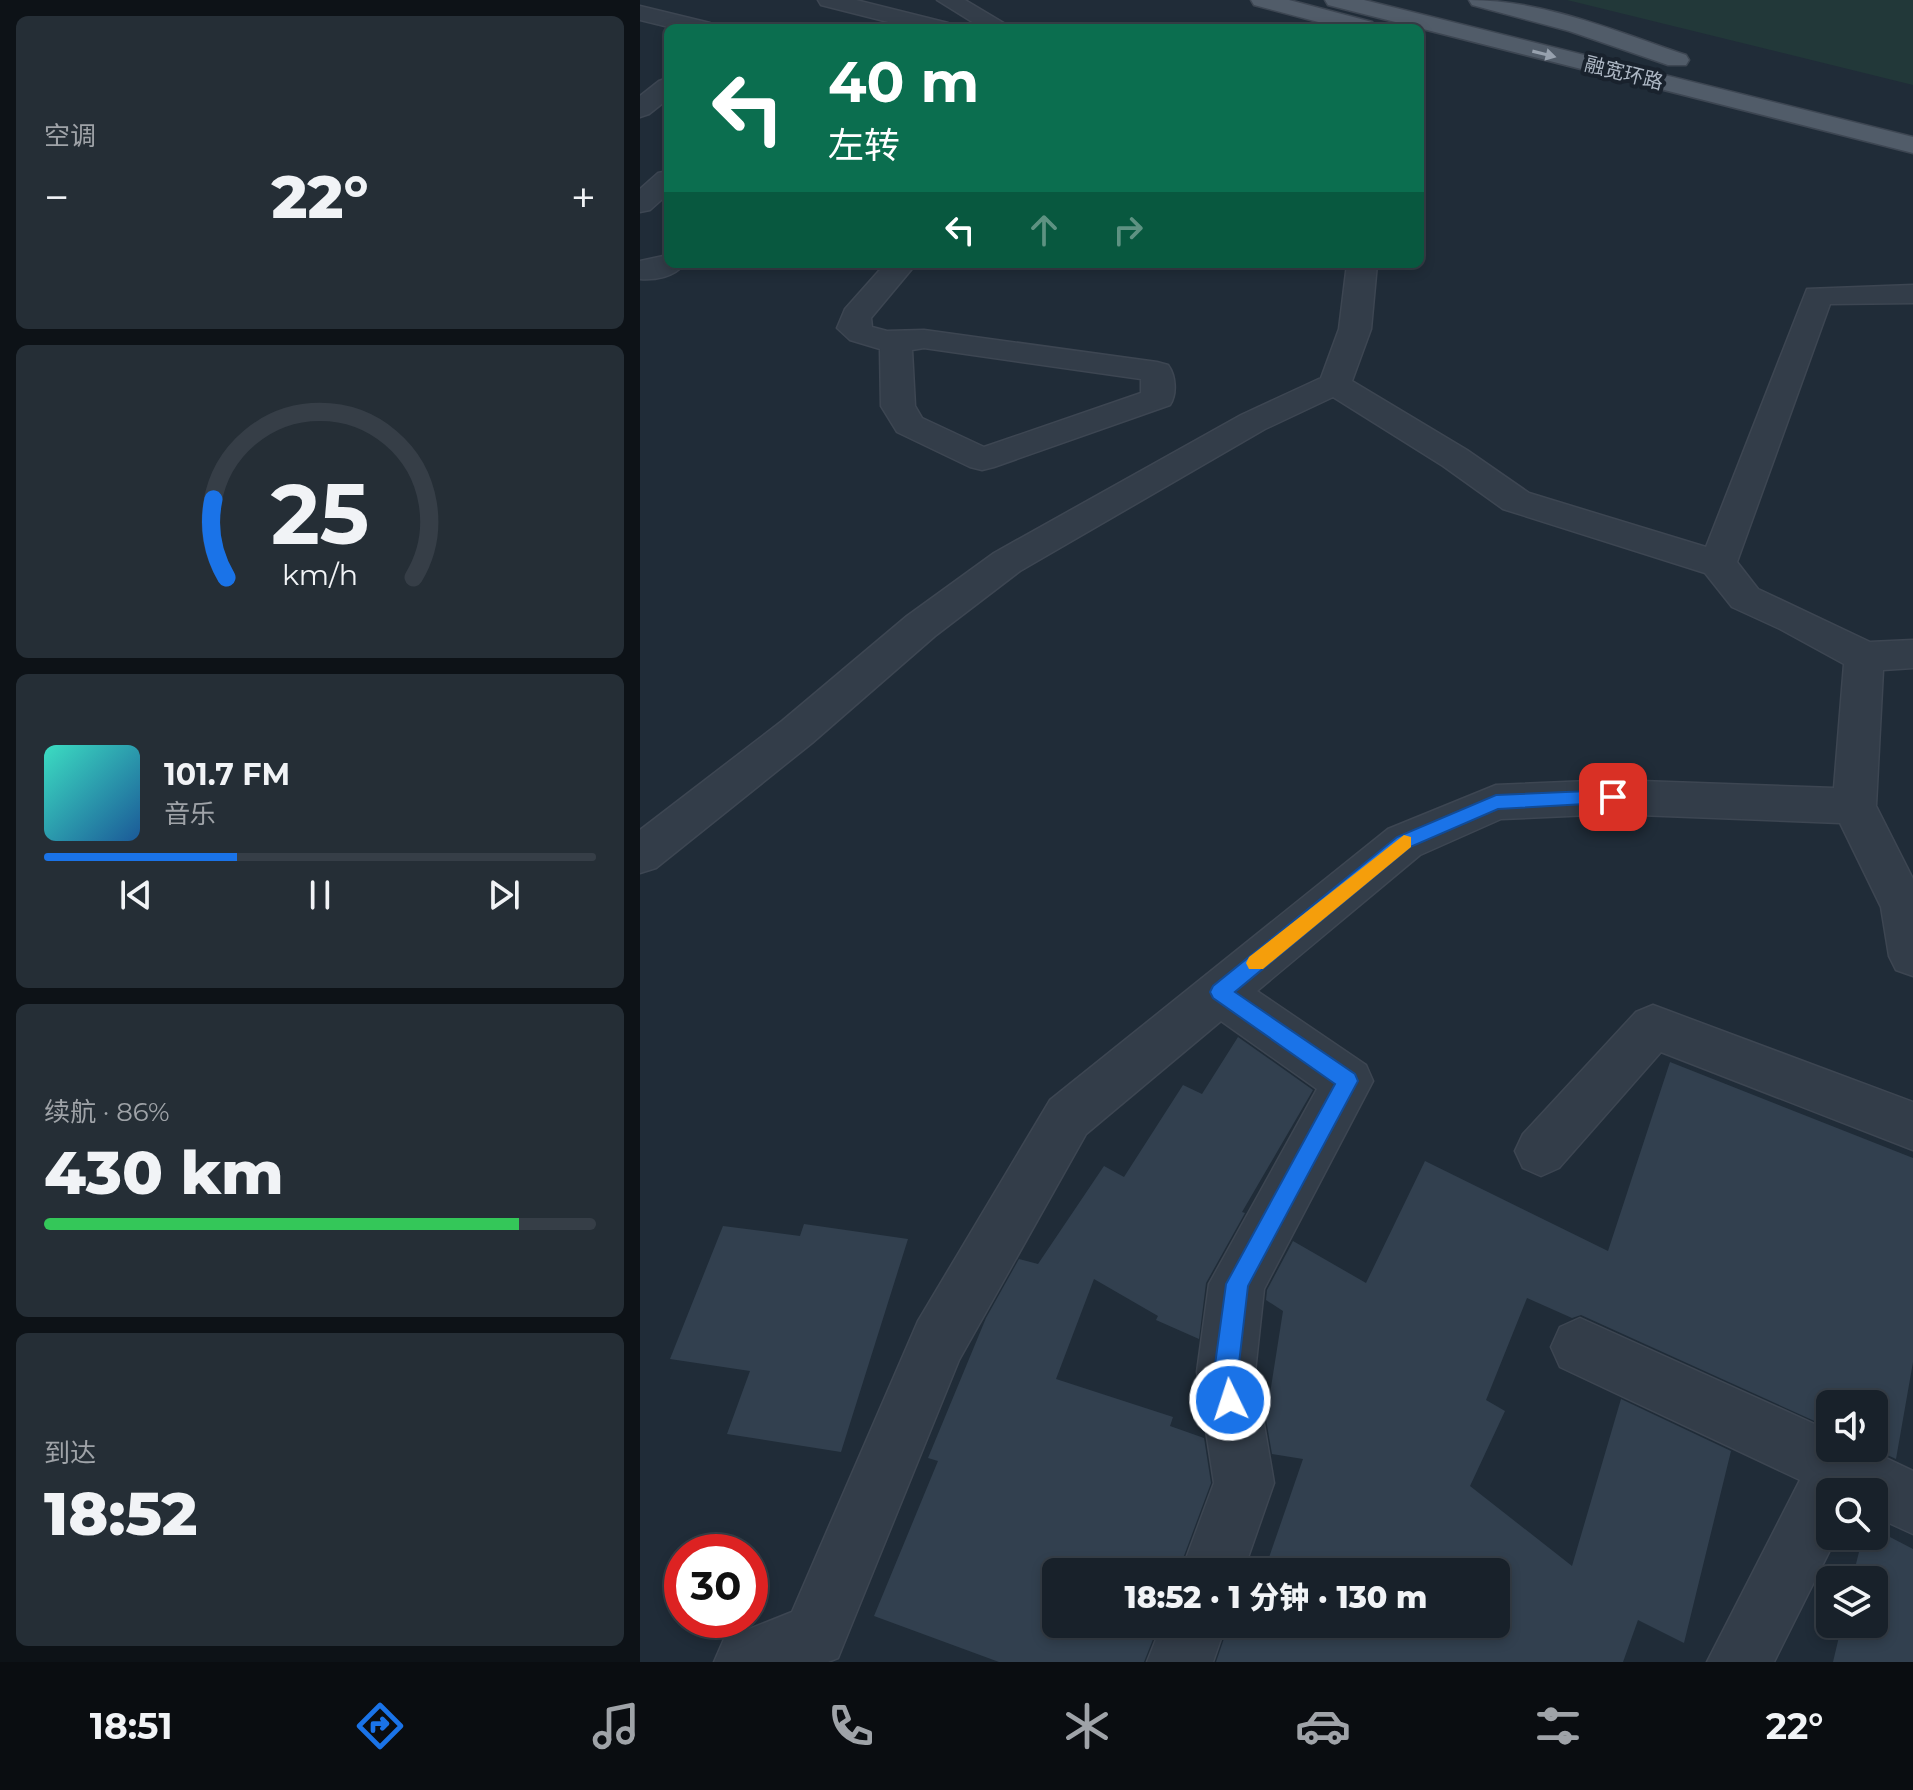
<!DOCTYPE html>
<html lang="zh">
<head>
<meta charset="utf-8">
<style>
  body { margin:0; font-family:Montserrat,"Noto Sans SC",sans-serif; background:#252e36; color:#f1f3f6; height:100vh; display:flex; flex-direction:column; font-size:30px; white-space:nowrap }
  * { box-sizing:border-box; margin:0 }
  p { font-size:26px; color:#9fa3a8 }
  .icon { flex:none; width:44px; height:44px; fill:none; stroke:currentColor; stroke-width:2; stroke-linecap:round; stroke-linejoin:round }
  .map { position:relative; flex:1; overflow:hidden }
  .details { display:flex; flex-direction:column; gap:16px; padding:16px; background:#0d1217; width:640px }
  .details>* { flex:none }
  .banner { position:absolute; left:24px; top:24px; width:760px; height:244px; border-radius:12px; box-shadow:0 4px 12px #0003,0 0 0 2px #363e47; background:#0b6e4f; color:#fff; overflow:hidden }
  .tools { position:absolute; left:1176px; top:1390px; display:grid; gap:16px }
  .tools a { display:grid; place-items:center; width:72px; height:72px; border-radius:12px; background:#18212a; box-shadow:0 4px 12px #0003,0 0 0 2px #363e47; font-size:40px }
  .speed { position:absolute; left:24px; top:1534px; display:flex; gap:16px; font-size:40px; font-weight:700; text-align:center }
  .speed>* { display:grid; place-content:center; width:104px; height:104px; border-radius:50%; background:#18212a; box-shadow:0 4px 12px #0003,0 0 0 2px #363e47; line-height:1 }
  .speed .limit { border:12px solid #d22; background:#fff; color:#111 }
  .pin { position:absolute; display:grid; place-items:center; width:68px; height:68px; color:#fff; margin:-34px; border-radius:16px; box-shadow:0 4px 12px #0006 }
  .me { position:absolute; width:88px; margin:-44px; rotate:356deg; stroke-linejoin:round; filter:drop-shadow(0 0 6px #0008) }
  .turn { display:flex; align-items:center; gap:28px; height:168px; padding:0 32px; font-size:36px }
  .turn .icon { width:104px; height:104px; stroke-width:2.5 }
  .turn b { display:block; font-size:56px; line-height:68px }
  .lanes { display:flex; align-items:center; height:76px; padding:0 32px; background:#0003; justify-content:center; gap:40px; direction:ltr }
  .lanes .off { opacity:.35 }
  .big { font-size:60px; font-weight:800; line-height:1.1 }
  .details .tile { flex:1; display:flex; flex-direction:column; justify-content:center; gap:12px; min-width:0; padding:0 28px; border-radius:12px; background:#252e36 }
  .details .dial { align-items:center; gap:0 }
  .dial svg { height:208px; overflow:visible; fill:none; stroke:#363e47; stroke-width:7; stroke-linecap:round; text-anchor:middle }
  .dial text { fill:#f1f3f6; stroke:none }
  .song { display:flex; align-items:center; gap:24px }
  .cover { width:96px; height:96px; border-radius:12px; background:linear-gradient(135deg,hsl(170 70% 55%),hsl(210 70% 35%)) }
  .played { height:8px; border-radius:4px; background:linear-gradient(90deg,#1a73e8 35%,#363e47 35%) }
  .keys { display:flex; justify-content:space-around; direction:ltr }
  .heat { display:flex; justify-content:space-between; align-items:center; font-size:44px; direction:ltr }
  .charge { height:12px; border-radius:6px; background:linear-gradient(90deg,#34c759 86%,#363e47 0) }
  .trip { position:absolute; left:402px; top:1558px; width:468px; height:80px; border-radius:12px; background:#18212a; box-shadow:0 4px 12px #0003,0 0 0 2px #363e47; font-weight:800; line-height:80px; text-align:center }
  .tabs { display:flex; height:128px; justify-content:space-around; align-items:center; background:#0a0d11; color:#9fa3a8 }
  .tabs .icon { width:56px; height:56px }
  .tabs .on { color:#1a73e8 }
  .tabs b { font-size:36px; color:#f1f3f6 }
  main { display:flex; flex:1; min-height:0 }
  .map>svg:first-child { display:block }
  .green { fill:#223839 }
  .building { fill:#32404f }
  .lines { fill:none; stroke-linecap:round; stroke-linejoin:round }
  .minor-casing { stroke:#3d4652; stroke-width:3 }
  .primary-casing { stroke:#3d4652; stroke-width:3 }
  .minor { fill:#333d49; fill-rule:evenodd }
  .primary { fill:#515c69; fill-rule:evenodd }
  .oneway { fill:#97a1ae }
  .route { fill:#1a73e8; stroke:#114b97; stroke-width:2 }
  .slow { fill:#f59e0b }
  .labels { text-anchor:middle; stroke-width:8; stroke-linejoin:round; paint-order:stroke }
  .far-street-label { font-size:20px; fill:#aeb8c5; stroke:#19222d }
</style>
</head>
<body>
<main>
<section class="details">
<div class="tile"><p>空调</p>
<div class="heat"><a>−</a><b class="big">22°</b><a>+</a></div>
</div>
<div class="tile dial"><svg viewBox="0 0 100 80">
<path d="M14 69A42 42 0 1 1 86 69"/>
<path d="M14 69A42 42 0 0 1 9 39" stroke="#1a73e8"/>
<text x="50" y="56" font-size="32" font-weight="700">25</text>
<text x="50" y="72" font-size="11">km/h</text>
</svg></div>
<div class="tile">
<div class="song"><i class="cover"></i><div><b>101.7 FM</b><p>音乐</p></div></div>
<div class="played"></div>
<div class="keys"><svg class="icon" aria-label="previous" viewBox="0 0 24 24"><path d="M18 5L8 12l10 7zM5 5v14"/></svg><svg class="icon" aria-label="pause" viewBox="0 0 24 24"><path d="M8 5v14M16 5v14"/></svg><svg class="icon" aria-label="next" viewBox="0 0 24 24"><path d="M6 5l10 7-10 7zM19 5v14"/></svg></div>
</div>
<div class="tile"><p>续航 · 86%</p><b class="big">430 km</b><div class="charge"></div></div>
<div class="tile"><p>到达</p><b class="big">18:52</b></div>
</section>
<div class="map">
<svg width="1273" height="1662" viewBox="0 0 1273 1662">
  <rect width="100%" height="100%" fill="#202c38"/>
  <path class="green" d="M927,0H1273V85Z"/>
  <path class="building" d="M598,1037L673,1090L602,1212L605,1213L566,1283L559,1339L516,1320L518,1316L454,1279L416,1379L533,1417L530,1426L564,1438L571,1483L538,1572H416V1624H519L504,1662H359L234,1616L298,1461L288,1458L346,1318L379,1259L398,1264L464,1166L484,1177L543,1085L562,1094Z
    M1030,1062L1273,1158V1362L1256,1459L1232,1448L1234,1404H1190V1428L941,1315L932,1318L887,1298L846,1400L865,1411L830,1486L932,1566L981,1399L1091,1451L1044,1643L998,1620L983,1662H576L589,1624H856V1572H624L663,1459L632,1454L626,1419L643,1311L626,1300L627,1290L653,1241L726,1283L785,1161L968,1251Z
    M164,1224L268,1239L201,1452L87,1434L110,1371L30,1359L83,1226L160,1236Z
    M1223,1536H1248L1273,1549V1662H1193L1202,1624H1234V1580H1212Z"/>
  <g class="lines">
    <defs>
      <path id="minor" d="M178,0H216L308,23L312,28H272L181,5Z
        M297,0H325L372,28H342Z
        M0,6L70,23L74,28H33L0,20Z
        M28,78V99L9,114L0,117V96L19,81Z
        M28,171V194L10,210L0,212V189L18,173Z
        M28,255V264H44C35,277 15,280 0,279V261Z
        M245,264H276L231,318L232,327L247,331L284,330L517,362L528,365C536,376 537,394 530,405L354,467L342,470L330,467L257,432L241,406L240,349L210,340L197,328L205,309ZM284,348L501,379V393L344,447L282,418L275,406L272,350Z
        M707,264H737L731,329L712,381L827,450L889,493L1066,547L1167,289L1273,285V303L1190,304L1097,562L1118,589L1230,642L1273,640V668L1243,670L1236,806L1273,879V976L1256,970L1249,956L1241,907L1200,823L973,814L861,819L780,855L617,991L726,1065L733,1081L624,1289L615,1372L634,1483L603,1572H541L574,1483L557,1372L569,1284L677,1089L581,1021L446,1134L319,1360L198,1658L188,1662H74L84,1639L152,1612L278,1321L410,1100L748,829L856,785L973,780L1194,788L1204,664L1140,629L1092,607L1065,573L863,509L803,466L693,397L625,429L380,571L295,636L172,743L16,868L0,873V830L142,721L267,616L354,553L601,415L681,378L699,329Z
        M1013,1005L1273,1102V1150L1021,1052L919,1168L901,1176L883,1168L875,1151L883,1134L996,1012Z
        M940,1318L1190,1431V1448H1225L1273,1471V1534L1234,1516V1492H1190V1536H1197L1134,1662H1067L1160,1480L920,1367L911,1347L920,1327Z
        M522,1624H586L573,1662H507Z"/>
      <path id="primary" d="M611,0H649L732,22L736,27L701,28L614,5Z
        M685,0H724L1273,137V153L688,5Z
        M829,0C903,0 975,31 1046,55L1049,60L1046,65H1028L929,31L832,5Z"/>
    </defs>
    <use href="#minor" class="minor-casing"/>
    <use href="#primary" class="primary-casing"/>
    <use href="#minor" class="minor"/>
    <use href="#primary" class="primary"/>
  </g>
  <defs><path id="oneway-solid" d="M-6-.8H1V-3.2L6.5 0L1 3.2V.8H-6Z" transform="scale(2)"/></defs>
  <use class="oneway" href="#oneway-solid" transform="translate(904 54) rotate(14)"/>
  <path class="route" d="M973,790L982,797L980,802L858,809L770,847L595,992L715,1074L718,1081L608,1286L598,1372L602,1400L599,1409L590,1412L582,1409L574,1372L586,1284L695,1084L573,998L570,992L573,986L757,837L856,795Z"/>
  <path class="slow" d="M764,835L771,837V847L623,969H609L606,963L609,957Z"/>
  <g class="labels">
    <g class="far-street-label">
      <text transform="translate(984 73) rotate(14)" y="7">融宽环路</text>
    </g>
  </g>
</svg>
<div class="tools">
<a><svg class="icon" aria-label="sound" viewBox="0 0 24 24"><path d="M4 9h4l5-4v14l-5-4H4zM17 9q2 3 0 6"/></svg></a>
<a><svg class="icon" aria-label="search" viewBox="0 0 24 24"><circle cx="10" cy="10" r="6"/><path d="M15 15l6 6"/></svg></a>
<a><svg class="icon" aria-label="layers" viewBox="0 0 24 24"><path d="M12 4l9 5-9 5-9-5zM3 14l9 5 9-5"/></svg></a>
</div>
<div class="speed"><div class="limit">30</div></div>
<div class="pin" style="left:973px;top:797px;background:#d93025"><svg class="icon" aria-label="arrive" viewBox="0 0 24 24"><path d="M6 21V4h12l-3 4 3 4H6"/></svg></div>
<svg class="me" style="left:590px;top:1400px" viewBox="-20 -20 40 40"><circle r="17" fill="#1a73e8" stroke="#fff" stroke-width="3"/><path d="M0-11L8 9 0 5-8 9z" fill="#fff"/></svg>
<div class="trip">18:52 · 1 分钟 · 130 m</div>
<div class="banner">
<div class="turn"><svg class="icon" aria-label="left" viewBox="0 0 24 24"><path d="M17 20v-9H6M10 6l-5 5 5 5"/></svg><div><b>40 m</b>左转</div></div>
<div class="lanes"><svg class="icon" aria-label="left" viewBox="0 0 24 24"><path d="M17 20v-9H6M10 6l-5 5 5 5"/></svg><svg class="icon off" aria-label="ahead" viewBox="0 0 24 24"><path d="M12 20V5M6 11l6-6 6 6"/></svg><svg class="icon off" aria-label="right" viewBox="0 0 24 24"><path d="M7 20v-9h11M14 6l5 5-5 5"/></svg></div>
</div>
</div>
</main>
<nav class="tabs">
<b>18:51</b>
<svg class="icon on" aria-label="directions" viewBox="0 0 24 24"><path d="M12 3l9 9-9 9-9-9zM9 14v-3h6M13 9l2 2-2 2"/></svg>
<svg class="icon" aria-label="music" viewBox="0 0 24 24"><path d="M9 18V5l10-2v13"/><circle cx="6" cy="18" r="3"/><circle cx="16" cy="16" r="3"/></svg>
<svg class="icon" aria-label="phone" viewBox="0 0 24 24"><path d="M5 4h4l2 5-3 2q2 4 5 5l2-3 5 2v4C11 20 4 13 5 4z"/></svg>
<svg class="icon" aria-label="climate" viewBox="0 0 24 24"><path d="M12 3v18M4 7l16 10M4 17L20 7"/></svg>
<svg class="icon" aria-label="car" viewBox="0 0 24 24"><path d="M5 17H2v-5l4-1 3-4h7l3 4 3 1v5h-3M9 17h6M6 11h13"/><circle cx="7" cy="17" r="2"/><circle cx="17" cy="17" r="2"/></svg>
<svg class="icon" aria-label="filters" viewBox="0 0 24 24"><path d="M4 7h16M4 17h16"/><circle cx="9" cy="7" r="2"/><circle cx="15" cy="17" r="2"/></svg>
<b>22°</b>
</nav>
</body>
</html>
